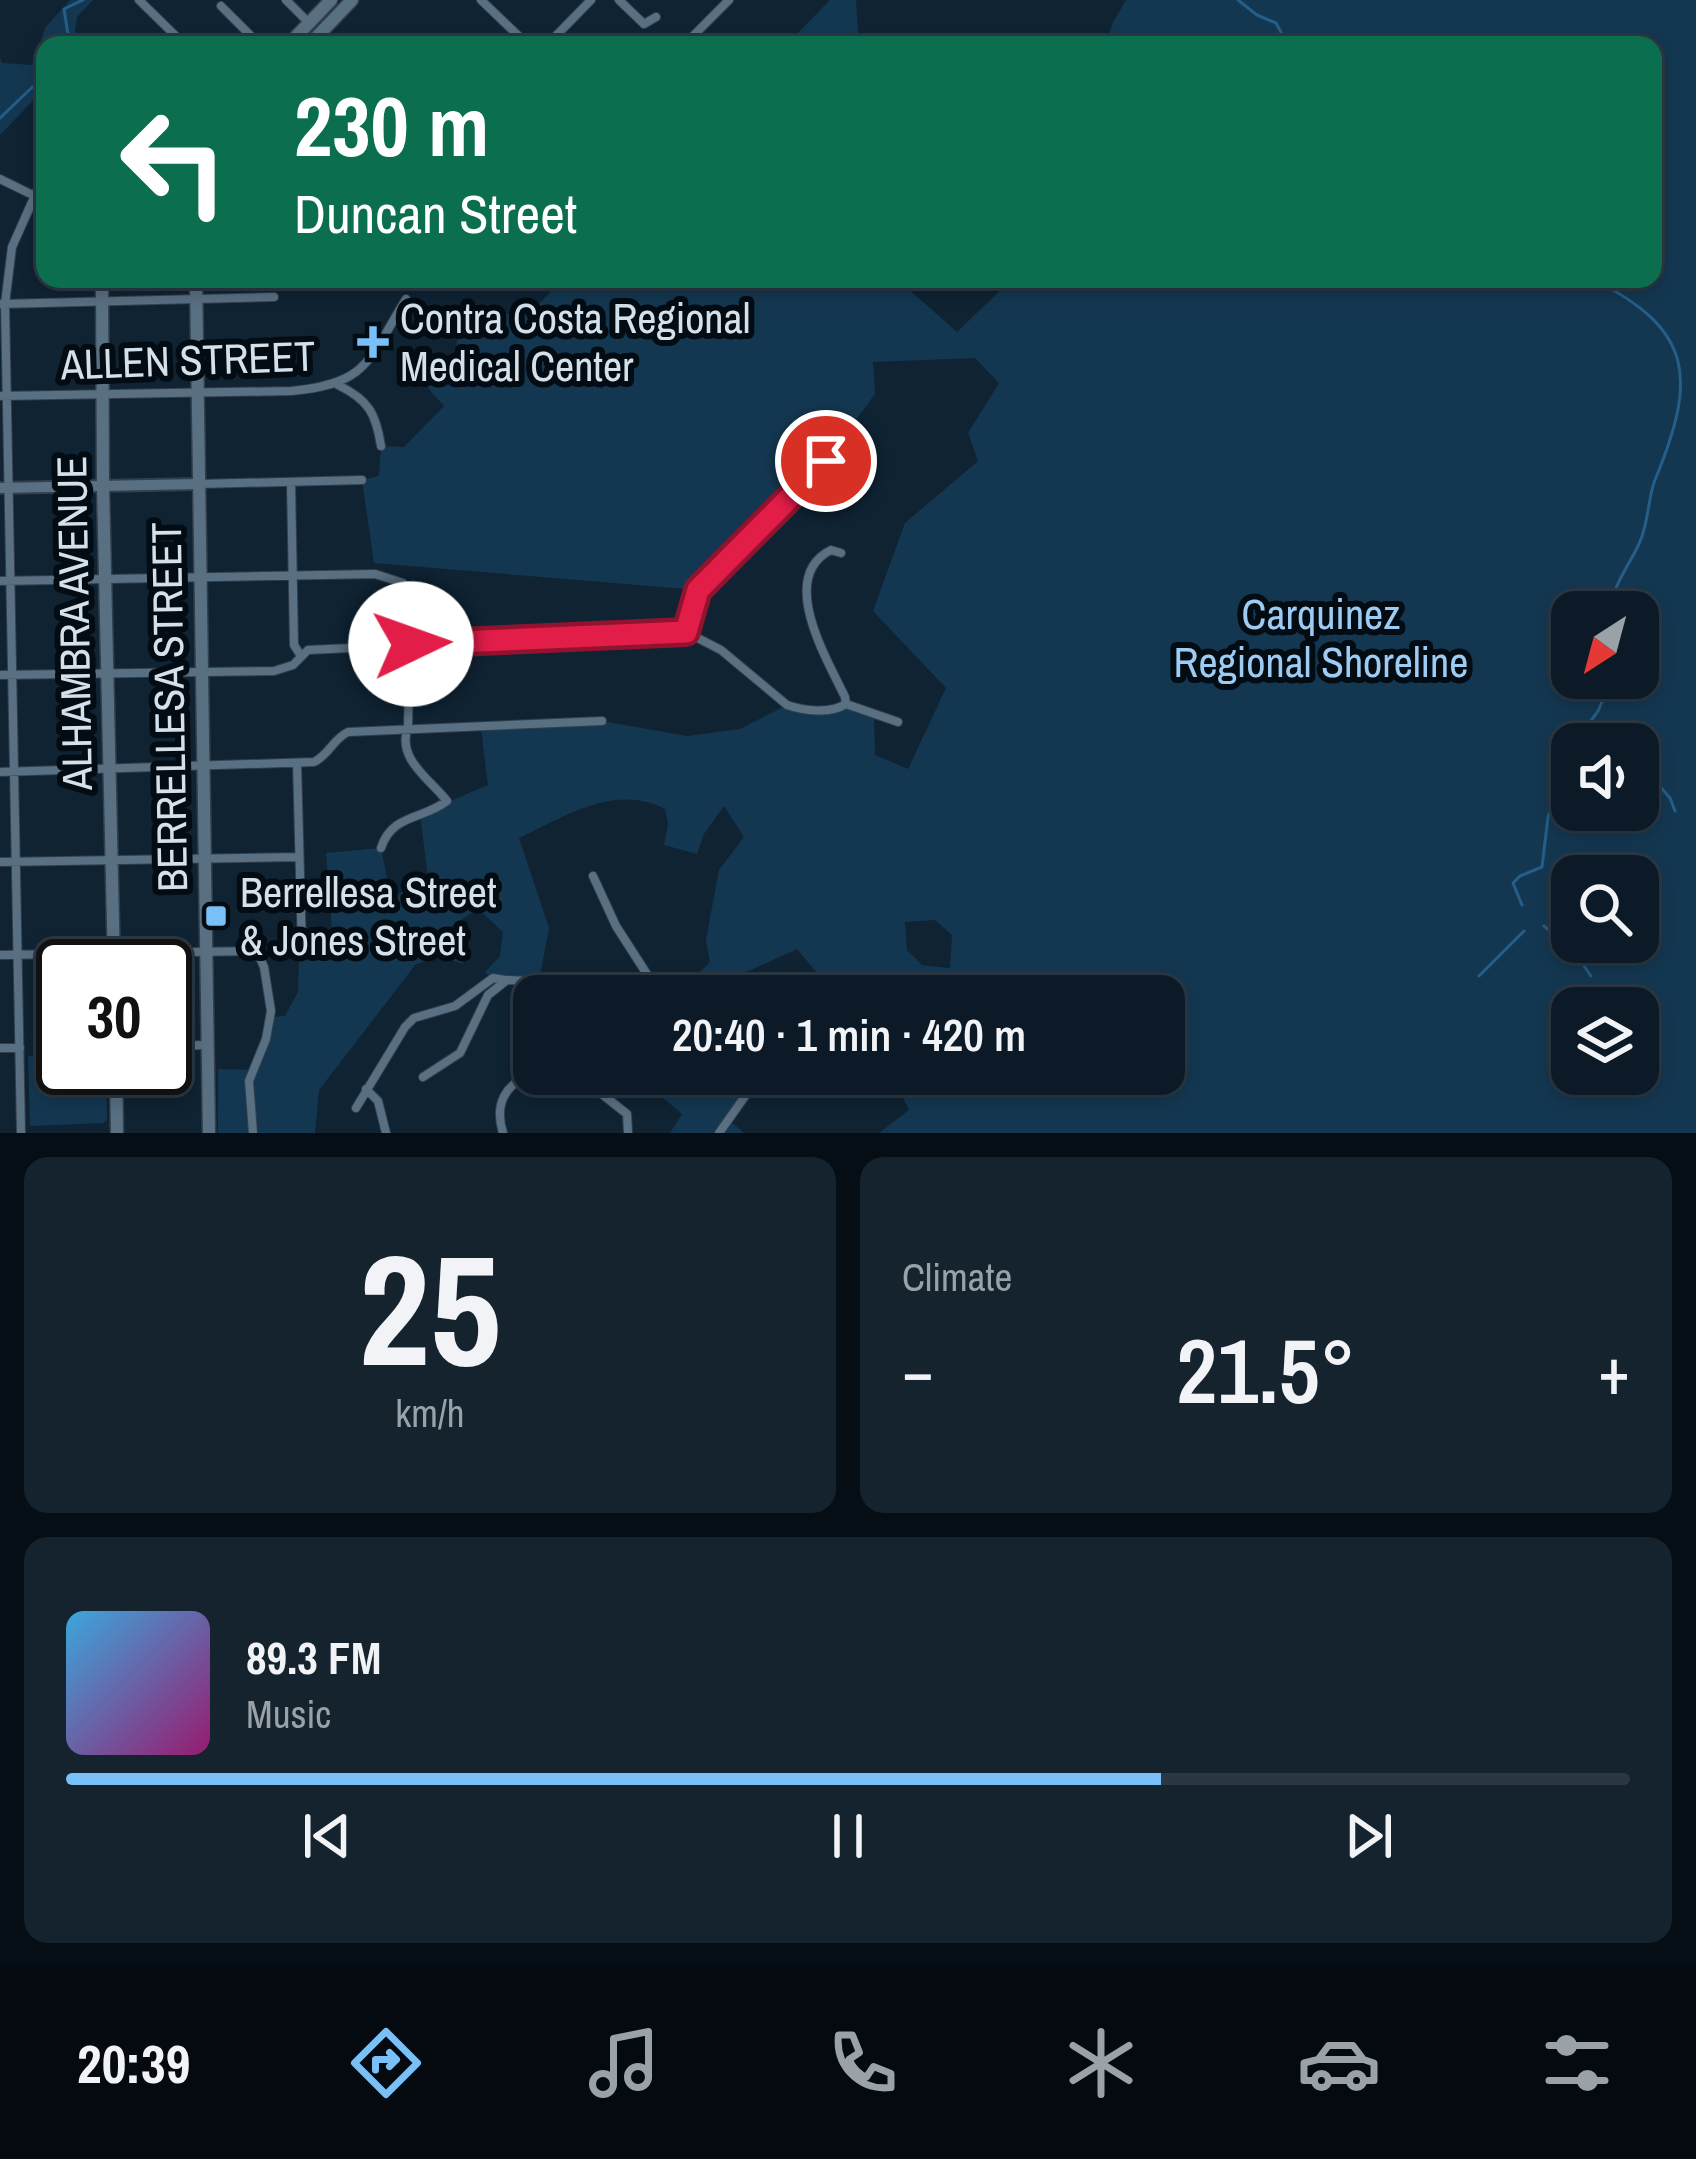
<!DOCTYPE html>
<html lang="en">
<head>
<meta charset="utf-8">
<style>
  body { margin:0; font-family:"Archivo Narrow",sans-serif; background:#14232e; color:#f1f3f6; height:100vh; display:flex; flex-direction:column; font-size:45px; white-space:nowrap }
  * { box-sizing:border-box; margin:0 }
  p { font-size:39px; color:#9aa1a7 }
  .icon { flex:none; width:66px; height:66px; fill:none; stroke:currentColor; stroke-width:2; stroke-linecap:round; stroke-linejoin:round }
  .map { position:relative; height:1133px; overflow:hidden }
  .drawer { display:flex; flex-direction:column; gap:24px; padding:24px; background:#060e15; flex:1 }
  .drawer>* { flex:none }
  .guide { position:absolute; left:36px; top:36px; width:1626px; height:252px; border-radius:24px; box-shadow:0 6px 18px #0003,0 0 0 3px #2b3843; background:#0b6e4f; color:#fff; overflow:hidden }
  .needle { width:78px; rotate:216deg }
  .fabs { position:absolute; left:1551px; top:591px; display:grid; gap:24px }
  .fabs a { display:grid; place-items:center; width:108px; height:108px; border-radius:24px; background:#0b1a26; box-shadow:0 6px 18px #0003,0 0 0 3px #2b3843; font-size:60px }
  .speed { position:absolute; left:36px; top:939px; display:flex; gap:24px; font-size:60px; font-weight:700; text-align:center }
  .speed>* { display:grid; place-content:center; width:156px; height:156px; border-radius:50%; background:#0b1a26; box-shadow:0 6px 18px #0003,0 0 0 3px #2b3843; line-height:1 }
  .speed .limit { border:6px solid #111; border-radius:18px; background:#fff; color:#111 }
  .pin { position:absolute; display:grid; place-items:center; width:102px; height:102px; color:#fff; margin:-51px; border:6px solid #fff; border-radius:50%; box-shadow:0 3px 12px #0007 }
  .me { position:absolute; width:132px; margin:-66px; rotate:87deg; stroke-linejoin:round; filter:drop-shadow(0 0 9px #0008) }
  .turn { display:flex; align-items:center; gap:42px; height:252px; padding:0 60px; font-size:54px }
  .turn .icon { width:156px; height:156px; stroke-width:2.5 }
  .turn b { display:block; font-size:84px; line-height:102px }
  .big { font-size:90px; font-weight:600; line-height:1.1 }
  .drawer .card { flex:1; display:flex; flex-direction:column; justify-content:center; gap:18px; min-width:0; padding:0 42px; border-radius:24px; background:#14232e }
  .drawer .dial { align-items:center; gap:0 }
  .dial b { font-size:156px; line-height:1 }
  .song { display:flex; align-items:center; gap:36px }
  .cover { width:144px; height:144px; border-radius:18px; background:linear-gradient(135deg,hsl(200 70% 55%),hsl(320 70% 35%)) }
  .played { height:12px; border-radius:6px; background:linear-gradient(90deg,#79bff8 70%,#2b3843 70%) }
  .keys { display:flex; justify-content:space-around; direction:ltr }
  .heat { display:flex; justify-content:space-between; align-items:center; font-size:66px; direction:ltr }
  .drawer .tiles { flex:1; display:grid; gap:24px; grid-template-columns:1fr 1fr }
  .card:last-child { grid-column:span 2 }
  .trip { position:absolute; left:513px; top:975px; width:672px; height:120px; border-radius:24px; background:#0b1a26; box-shadow:0 6px 18px #0003,0 0 0 3px #2b3843; font-weight:600; line-height:120px; text-align:center }
  .menu { display:flex; height:192px; justify-content:space-around; align-items:center; background:#040a0f; color:#9aa1a7 }
  .menu .icon { width:84px; height:84px }
  .menu .selected { color:#79bff8 }
  .menu b { font-size:54px; color:#f1f3f6 }
  .map>svg:first-child { display:block }
  .green { fill:#143751; fill-rule:evenodd }
  .lines { fill:none; stroke-linecap:round; stroke-linejoin:round }
  .stream { stroke:#255e88; stroke-width:3 }
  .minor-casing { stroke:#333f4c; stroke-width:10 }
  .tertiary-casing { stroke:#333f4c; stroke-width:14 }
  .secondary-casing { stroke:#333f4c; stroke-width:15 }
  .minor { stroke:#597083; stroke-width:8 }
  .tertiary { stroke:#597083; stroke-width:10 }
  .secondary { stroke:#597083; stroke-width:12 }
  .route-casing { stroke:#92132f; stroke-width:30 }
  .route { stroke:#e11d48; stroke-width:21 }
  .poi-dot { fill:#79bff8; stroke:#040c13; stroke-width:4.5 }
  .labels { text-anchor:middle; stroke-width:12; stroke-linejoin:round; paint-order:stroke }
  .poi-label { font-size:42px; fill:#d4e1eb; stroke:#040c13; text-anchor:start }
  .street-label { font-size:42px; fill:#d4e1eb; stroke:#040c13 }
  .park-label { font-size:42px; fill:#9ecbf2; stroke:#040c13 }
</style>
</head>
<body>
<div class="map">
<svg width="1696" height="1133" viewBox="0 0 1696 1133">
  <rect width="100%" height="100%" fill="#0f2333"/>
  <path class="green" d="M70,0H93L77,17L73,45H45V88L0,135V58L2,63L33,65L45,28Z
    M830,0H856L859,45H786Z
    M1126,0H1696V1133H879L909,1110L891,1074H1164V996H815L823,980L797,949L718,985L684,988L710,962L706,940L719,870L744,837L724,806L704,834L697,854L664,845L668,824L665,809C615,783 564,817 519,838L549,928L539,981L493,978L485,972L500,956L503,932L478,909L444,931L445,944L464,957L463,964L442,957L416,964L319,1090L315,1133H218V1069L254,1070L273,1017L285,1016L298,992L299,952L334,953L326,853L381,848L391,898L428,878L420,814L488,785L481,728L602,721L687,736L740,729L787,705L824,709L846,704L874,715L875,755L908,769L946,688L873,611L905,523L978,461L968,433L999,383L975,358L873,362L875,394L826,461L698,590L374,563L362,480L379,476L381,446L404,447L444,406L427,387L454,364L461,311L528,315L563,279H897L957,332L1012,279H1653V45H1106L1113,22ZM1572,612H1638V678H1572ZM1572,744H1638V810H1572ZM1572,876H1638V942H1572ZM935,920L952,935L950,968L922,965L907,950L905,922ZM1572,1008H1638V1074H1572Z
    M63,1048V1068H106L107,1120L103,1123L30,1126L28,1056L58,1057Z
    M635,1074H749L748,1092L729,1120L744,1133H670L682,1114Z"/>
  <g class="lines">
    <path class="stream" d="M1238,0L1257,15L1276,23L1288,45
      M61,45L68,35L64,9L83,0
      M0,118L45,75
      M1592,279C1696,330 1696,380 1655,480C1648,496 1649,523 1639,544C1630,564 1610,589 1611,612
      M1590,723L1616,744
      M1574,744L1598,711L1612,678
      M1638,761L1670,798L1675,811
      M1522,905L1513,883L1520,876L1542,867L1548,817L1572,754
      M1544,926L1573,950L1591,976
      M1479,976L1524,931"/>
    <defs>
      <path id="minor" d="M139,0L185,45
        M286,0L310,24
        M481,0L528,45
        M619,0L644,24L656,17
        M221,6L260,45
        M547,45L591,0
        M684,45L729,0
        M0,179L45,201
        M1,304L274,297
        M338,385C369,400 376,414 381,446
        M0,396L291,391C369,384 369,359 406,299
        M291,483L294,645L301,656
        M198,484L362,480
        M0,581L375,574L403,583L411,603L408,727C396,759 430,779 447,801C422,820 392,814 381,848
        M686,632L698,590L826,461
        M0,675L274,671L293,665L308,650L686,632L721,650L787,705C804,711 830,714 846,704L845,697C827,659 777,577 831,550L841,553
        M846,704L898,722
        M297,763L302,950
        M0,772L314,762C329,755 333,739 348,732L602,721
        M0,862L298,857
        M593,876L616,926L661,996
        M0,955L257,951L264,967L271,1011L266,1039L249,1081L253,1133
        M165,1046L207,1045
        M0,1048H20
        M545,1074L598,1091L627,1114L628,1133
        M804,1074L807,1084L825,1086L834,1074
        M423,1077L460,1053L488,995L507,980L684,988L718,985L738,996
        M366,1089L378,1101L386,1133
        M356,1108L405,1027L414,1018L455,1006L493,978L505,980
        M21,1133L5,304L12,247L45,173
        M503,1133C494,1104 505,1083 534,1074
        M719,1133L748,1092L749,1074"/>
      <path id="tertiary" d="M0,488L198,484"/>
      <path id="secondary" d="M288,45L331,0
        M309,45L352,0
        M102,279L103,487L114,966
        M196,279L209,1133
        M116,1068L117,1133"/>
    </defs>
    <use href="#minor" class="minor-casing"/>
    <use href="#tertiary" class="tertiary-casing"/>
    <use href="#secondary" class="secondary-casing"/>
    <use href="#minor" class="minor"/>
    <use href="#tertiary" class="tertiary"/>
    <use href="#secondary" class="secondary"/>
  </g>
  <g class="lines">
    <defs>
      <path id="route" d="M411,644L686,632L698,590L826,461"/>
    </defs>
    <use href="#route" class="route-casing"/>
    <use href="#route" class="route"/>
  </g>
  <g class="poi-dot">
    <path d="M367 324h12v12h12v12h-12v12h-12v-12h-12v-12h12z"/>
    <rect x="204" y="904" width="24" height="24" rx="6"/>
  </g>
  <g class="labels">
    <g class="poi-label">
      <text x="400" y="333">Contra Costa Regional<tspan x="400" dy="48">Medical Center</tspan></text>
      <text x="240" y="907">Berrellesa Street<tspan x="240" dy="48">&amp; Jones Street</tspan></text>
    </g>
    <g class="street-label">
      <text transform="translate(188 360) rotate(-2)" y="15">ALLEN STREET</text>
      <text transform="translate(74 623) rotate(-91)" y="15">ALHAMBRA AVENUE</text>
      <text transform="translate(169 707) rotate(-91)" y="15">BERRELLESA STREET</text>
    </g>
    <g class="park-label">
      <text x="1321" y="629">Carquinez<tspan x="1321" dy="48">Regional Shoreline</tspan></text>
    </g>
  </g>
</svg>
<div class="fabs">
<a><svg class="needle" viewBox="-14 -14 28 28"><path d="M0-13l5 13h-10z" fill="#e53935"/><path d="M0 13l5-13h-10z" fill="#9aa1a7"/></svg></a>
<a><svg class="icon" aria-label="sound" viewBox="0 0 24 24"><path d="M4 9h4l5-4v14l-5-4H4zM17 9q2 3 0 6"/></svg></a>
<a><svg class="icon" aria-label="search" viewBox="0 0 24 24"><circle cx="10" cy="10" r="6"/><path d="M15 15l6 6"/></svg></a>
<a><svg class="icon" aria-label="layers" viewBox="0 0 24 24"><path d="M12 4l9 5-9 5-9-5zM3 14l9 5 9-5"/></svg></a>
</div>
<div class="speed"><div class="limit">30</div></div>
<div class="pin" style="left:826px;top:461px;background:#d93025"><svg class="icon" aria-label="arrive" viewBox="0 0 24 24"><path d="M6 21V4h12l-3 4 3 4H6"/></svg></div>
<svg class="me" style="left:411px;top:644px" viewBox="-20 -20 40 40"><circle r="19" fill="#fff"/><path d="M0-13L10 11 0 6-10 11z" fill="#e11d48"/></svg>
<div class="trip">20:40 · 1 min · 420 m</div>
<div class="guide">
<div class="turn"><svg class="icon" aria-label="left" viewBox="0 0 24 24"><path d="M17 20v-9H6M10 6l-5 5 5 5"/></svg><div><b>230 m</b>Duncan Street</div></div>
</div>
</div>
<section class="drawer">
<div class="tiles">
<div class="card dial"><b>25</b><p>km/h</p></div>
<div class="card"><p>Climate</p>
<div class="heat"><a>−</a><b class="big">21.5°</b><a>+</a></div>
</div>
<div class="card">
<div class="song"><i class="cover"></i><div><b>89.3 FM</b><p>Music</p></div></div>
<div class="played"></div>
<div class="keys"><svg class="icon" aria-label="previous" viewBox="0 0 24 24"><path d="M18 5L8 12l10 7zM5 5v14"/></svg><svg class="icon" aria-label="pause" viewBox="0 0 24 24"><path d="M8 5v14M16 5v14"/></svg><svg class="icon" aria-label="next" viewBox="0 0 24 24"><path d="M6 5l10 7-10 7zM19 5v14"/></svg></div>
</div>
</div>
</section>
<nav class="menu">
<b>20:39</b>
<svg class="icon selected" aria-label="directions" viewBox="0 0 24 24"><path d="M12 3l9 9-9 9-9-9zM9 14v-3h6M13 9l2 2-2 2"/></svg>
<svg class="icon" aria-label="music" viewBox="0 0 24 24"><path d="M9 18V5l10-2v13"/><circle cx="6" cy="18" r="3"/><circle cx="16" cy="16" r="3"/></svg>
<svg class="icon" aria-label="phone" viewBox="0 0 24 24"><path d="M5 4h4l2 5-3 2q2 4 5 5l2-3 5 2v4C11 20 4 13 5 4z"/></svg>
<svg class="icon" aria-label="climate" viewBox="0 0 24 24"><path d="M12 3v18M4 7l16 10M4 17L20 7"/></svg>
<svg class="icon" aria-label="car" viewBox="0 0 24 24"><path d="M5 17H2v-5l4-1 3-4h7l3 4 3 1v5h-3M9 17h6M6 11h13"/><circle cx="7" cy="17" r="2"/><circle cx="17" cy="17" r="2"/></svg>
<svg class="icon" aria-label="filters" viewBox="0 0 24 24"><path d="M4 7h16M4 17h16"/><circle cx="9" cy="7" r="2"/><circle cx="15" cy="17" r="2"/></svg>
</nav>
</body>
</html>
